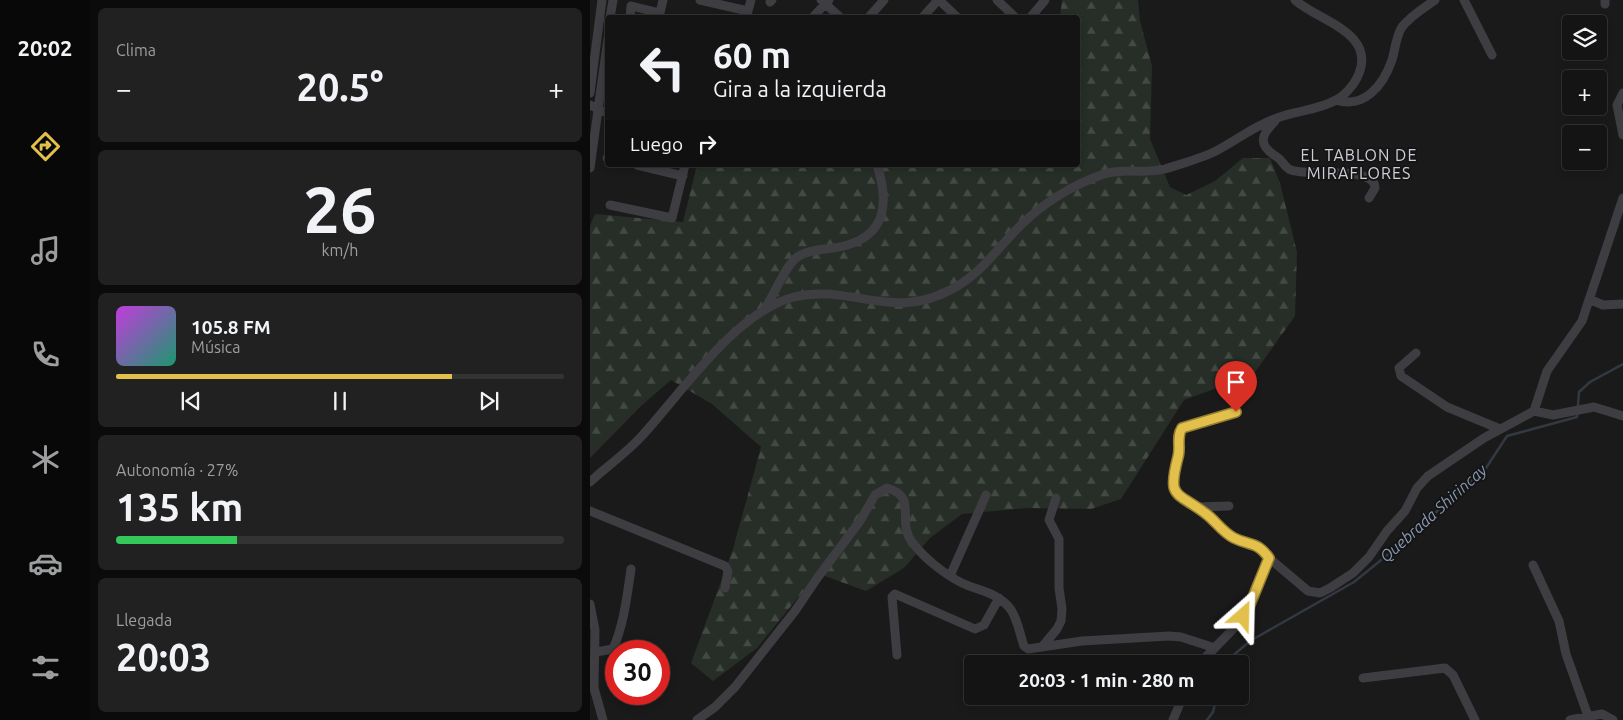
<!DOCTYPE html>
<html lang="es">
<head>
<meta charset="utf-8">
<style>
  body { margin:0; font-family:Ubuntu,sans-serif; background:#212122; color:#f1f3f6; height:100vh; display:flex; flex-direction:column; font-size:19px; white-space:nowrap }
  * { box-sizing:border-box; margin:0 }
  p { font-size:16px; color:#9d9ea0 }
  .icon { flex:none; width:28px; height:28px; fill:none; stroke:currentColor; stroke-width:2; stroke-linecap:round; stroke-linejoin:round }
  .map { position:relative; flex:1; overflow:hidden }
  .side { display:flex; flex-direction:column; gap:8px; padding:8px; background:#0b0b0b; width:500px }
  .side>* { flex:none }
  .guide { position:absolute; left:15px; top:15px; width:475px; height:152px; border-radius:5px; box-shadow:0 2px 8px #0003,0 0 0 1px #333334; background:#141414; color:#f1f3f6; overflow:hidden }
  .buttons { position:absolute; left:972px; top:15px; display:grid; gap:10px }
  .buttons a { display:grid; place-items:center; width:45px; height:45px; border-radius:5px; background:#141414; box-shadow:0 2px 8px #0003,0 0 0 1px #333334; font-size:25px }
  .speed { position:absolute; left:15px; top:640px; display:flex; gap:10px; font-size:25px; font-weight:700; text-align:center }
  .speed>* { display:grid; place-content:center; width:65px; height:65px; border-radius:50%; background:#141414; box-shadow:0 2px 8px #0003,0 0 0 1px #333334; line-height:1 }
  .speed .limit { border:8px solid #d22; background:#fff; color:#111 }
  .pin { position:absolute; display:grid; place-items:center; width:42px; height:42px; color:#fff; margin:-51px -21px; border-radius:50% 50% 50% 0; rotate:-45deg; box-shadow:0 0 5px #0007 }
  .pin .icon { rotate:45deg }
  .me { position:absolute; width:55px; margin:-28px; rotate:25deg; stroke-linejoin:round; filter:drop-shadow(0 0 4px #0008) }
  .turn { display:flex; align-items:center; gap:18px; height:105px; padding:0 25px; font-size:22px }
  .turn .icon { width:65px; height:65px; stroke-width:2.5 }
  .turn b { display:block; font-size:35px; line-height:42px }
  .then { display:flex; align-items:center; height:48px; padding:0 25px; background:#0003; gap:10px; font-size:19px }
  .big { font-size:38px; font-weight:700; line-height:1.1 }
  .side .tile { flex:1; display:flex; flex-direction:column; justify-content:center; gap:8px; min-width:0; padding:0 18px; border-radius:8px; background:#212122 }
  .side .dial { align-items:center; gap:0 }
  .dial b { font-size:65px; line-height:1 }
  .song { display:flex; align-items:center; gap:15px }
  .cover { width:60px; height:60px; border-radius:8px; background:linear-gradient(135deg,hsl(290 70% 55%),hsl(160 70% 35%)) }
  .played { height:5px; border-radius:2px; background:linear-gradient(90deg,#e2c04b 75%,#333334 75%) }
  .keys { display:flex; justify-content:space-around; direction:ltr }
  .heat { display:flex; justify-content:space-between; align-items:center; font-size:28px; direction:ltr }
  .charge { height:8px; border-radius:4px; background:linear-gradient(90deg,#34c759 27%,#333334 0) }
  .trip { position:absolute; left:374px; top:655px; width:285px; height:50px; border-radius:5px; background:#141414; box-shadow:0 2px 8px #0003,0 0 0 1px #333334; font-weight:700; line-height:50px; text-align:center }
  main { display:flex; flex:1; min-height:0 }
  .menu { display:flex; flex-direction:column; width:90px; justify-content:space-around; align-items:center; background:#080808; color:#9d9ea0 }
  .menu .icon { width:35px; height:35px }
  .menu .on { color:#e2c04b }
  .menu b { font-size:22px; color:#f1f3f6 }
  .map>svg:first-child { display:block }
  .forest { fill:url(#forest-firs) }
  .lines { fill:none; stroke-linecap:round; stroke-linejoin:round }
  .stream { stroke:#333940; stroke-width:2.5 }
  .minor { stroke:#3d3d42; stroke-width:9 }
  .route-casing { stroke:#937d31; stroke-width:12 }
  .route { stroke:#e2c04b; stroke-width:9 }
  .labels { text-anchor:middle; stroke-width:4; stroke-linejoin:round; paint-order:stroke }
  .neighbourhood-label { font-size:16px; letter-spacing:1px; fill:#cecfd6; stroke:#151516 }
  .water-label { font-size:16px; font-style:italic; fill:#8899b1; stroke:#151516 }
</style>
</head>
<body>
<main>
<nav class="menu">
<b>20:02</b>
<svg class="icon on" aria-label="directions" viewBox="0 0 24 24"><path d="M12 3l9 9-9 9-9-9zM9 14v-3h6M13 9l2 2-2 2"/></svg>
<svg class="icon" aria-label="music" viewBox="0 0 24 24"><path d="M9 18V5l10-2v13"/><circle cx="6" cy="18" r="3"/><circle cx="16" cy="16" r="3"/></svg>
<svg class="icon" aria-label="phone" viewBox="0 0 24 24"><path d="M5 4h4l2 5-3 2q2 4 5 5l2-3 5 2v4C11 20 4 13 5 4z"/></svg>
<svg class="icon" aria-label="climate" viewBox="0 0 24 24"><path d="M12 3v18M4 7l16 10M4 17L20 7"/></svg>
<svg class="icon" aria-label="car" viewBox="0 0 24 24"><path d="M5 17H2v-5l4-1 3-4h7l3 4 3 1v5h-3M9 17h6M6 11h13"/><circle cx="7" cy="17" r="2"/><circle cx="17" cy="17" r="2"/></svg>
<svg class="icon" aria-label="filters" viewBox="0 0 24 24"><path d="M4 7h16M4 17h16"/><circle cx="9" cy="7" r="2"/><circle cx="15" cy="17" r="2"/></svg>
</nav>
<section class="side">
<div class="tile"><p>Clima</p>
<div class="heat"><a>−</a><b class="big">20.5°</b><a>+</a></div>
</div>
<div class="tile dial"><b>26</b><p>km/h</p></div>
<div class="tile">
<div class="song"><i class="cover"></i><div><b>105.8 FM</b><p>Música</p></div></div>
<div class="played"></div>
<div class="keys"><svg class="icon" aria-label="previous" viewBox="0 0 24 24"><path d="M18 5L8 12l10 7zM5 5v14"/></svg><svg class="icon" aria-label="pause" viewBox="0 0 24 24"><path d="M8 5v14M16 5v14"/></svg><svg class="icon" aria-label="next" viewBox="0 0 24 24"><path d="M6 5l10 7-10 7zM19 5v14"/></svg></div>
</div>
<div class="tile"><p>Autonomía · 27%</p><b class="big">135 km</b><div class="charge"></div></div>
<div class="tile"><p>Llegada</p><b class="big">20:03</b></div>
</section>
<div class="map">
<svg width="1033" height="720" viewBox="0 0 1033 720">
  <defs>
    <pattern id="forest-firs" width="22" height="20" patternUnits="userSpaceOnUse" patternTransform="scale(1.25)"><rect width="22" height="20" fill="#262e27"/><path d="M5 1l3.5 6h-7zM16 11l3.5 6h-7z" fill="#434a44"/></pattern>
  </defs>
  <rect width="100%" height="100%" fill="#1a1a1b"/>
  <path class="forest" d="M472,0H548L550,21L562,66L560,139L580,187L596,195L625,181L653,158H680L690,183L707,252L705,316L663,375L594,400L531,499L501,509L437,508L372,514L340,538L314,568L276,591L232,575L215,589L167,648L123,681L101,663L143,549L171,447L122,404L81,380L51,406L0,458V226L5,214L93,222L107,165H488V18L470,17Z"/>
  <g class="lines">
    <path class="stream" d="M637,664L639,659L660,641L764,582L801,552L896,468L917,436L987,417L989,392L1000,382L1033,364
      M617,720L623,712L627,696"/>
    <path class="minor" d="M110,0L158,11
      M231,0L251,18
      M349,0L368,18
      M407,0L426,18
      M874,0L902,55
      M1015,0V4
      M180,2L182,0
      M69,17L73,0
      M20,18L23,0
      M40,18L41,6L70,13
      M156,18L161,0
      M222,18L239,0
      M278,18L294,0
      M332,18L348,0
      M440,18L455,0
      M0,93L12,0
      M1033,93L1027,105L1033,135
      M746,100C774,109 793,86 802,60C805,50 806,36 812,27C820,16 834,8 845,0
      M0,105L18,113
      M685,121C670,136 668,145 687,157C692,160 695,168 701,170C721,177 772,166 784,183L785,188L779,198
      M17,158H18
      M47,165L93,176
      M0,168L18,38
      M20,205L82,218L95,165
      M999,299L1013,305L1033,304
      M174,310C184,296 196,263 209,256C223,248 239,250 254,246C297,235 299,202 287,165
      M826,353L809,368L811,376L857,407L910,429
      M944,411L957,371L992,321L1033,198
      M944,411L963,415L1004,407L1033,416
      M646,412L592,428C586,437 591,448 588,457C577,499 586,491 615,513C625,520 632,532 644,538C660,546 667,541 679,558
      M0,482C16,467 35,454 50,438C90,395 145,312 204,297C262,283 302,323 364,288C393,272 408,247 431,225C453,203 484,184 514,174C533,168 555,174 575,169C591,164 609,159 624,152C646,141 662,127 687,118C705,111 729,110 746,100C754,96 763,86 767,78C789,33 730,22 705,0
      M606,507L639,506
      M0,511L135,566L138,571L135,588
      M943,565L969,621L976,654L998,716
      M360,576L396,495
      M0,604L5,630L4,688L13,720
      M452,647L467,629L471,621L472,609L469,588V539L459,520L466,498
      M6,652L23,649C34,624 37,596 41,569
      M307,655L302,597L305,594L385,629L394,625L409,598
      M609,664L647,625L659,607L679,558L718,591L730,593L740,588L763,573L779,557L797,531L815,511L827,488L838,476L894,438L944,411
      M69,672L73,674
      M773,678L855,668L863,675L885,720
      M107,720L125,707L145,687L205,611L228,577L270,521L285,495L297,488C329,497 306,521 322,542C334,558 354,574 372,583C389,591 406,592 419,607C427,616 430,635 434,646L438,649L492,641L579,636L591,637L625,648
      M583,720L593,696
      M980,720L1012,714L1023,720"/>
  </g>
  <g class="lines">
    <defs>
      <path id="route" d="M646,412L592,428C586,437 591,448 588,457C577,499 586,491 615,513C625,520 632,532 644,538C660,546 667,541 679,558L659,607L653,616"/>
    </defs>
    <use href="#route" class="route-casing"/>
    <use href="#route" class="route"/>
  </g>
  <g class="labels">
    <g class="neighbourhood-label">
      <text x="769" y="161">EL TABLON DE<tspan x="769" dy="18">MIRAFLORES</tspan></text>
    </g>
    <g class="water-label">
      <text transform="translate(843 513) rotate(-42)" y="6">Quebrada Shirincay</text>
    </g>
  </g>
</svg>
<div class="buttons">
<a><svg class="icon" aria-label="layers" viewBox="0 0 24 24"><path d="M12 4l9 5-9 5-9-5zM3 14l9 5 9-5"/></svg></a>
<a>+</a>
<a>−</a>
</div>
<div class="speed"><div class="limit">30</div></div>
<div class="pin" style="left:646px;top:412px;background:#d93025"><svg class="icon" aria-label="arrive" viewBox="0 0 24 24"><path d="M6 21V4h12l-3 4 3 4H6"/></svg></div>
<svg class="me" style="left:653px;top:616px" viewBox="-20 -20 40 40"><path d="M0-17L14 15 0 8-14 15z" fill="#e2c04b" stroke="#fff" stroke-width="4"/></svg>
<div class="trip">20:03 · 1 min · 280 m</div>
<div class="guide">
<div class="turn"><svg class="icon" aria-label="left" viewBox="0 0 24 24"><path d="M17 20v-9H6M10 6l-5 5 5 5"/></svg><div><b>60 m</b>Gira a la izquierda</div></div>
<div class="then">Luego<svg class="icon" aria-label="right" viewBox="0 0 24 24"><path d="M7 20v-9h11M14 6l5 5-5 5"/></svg></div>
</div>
</div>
</main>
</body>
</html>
